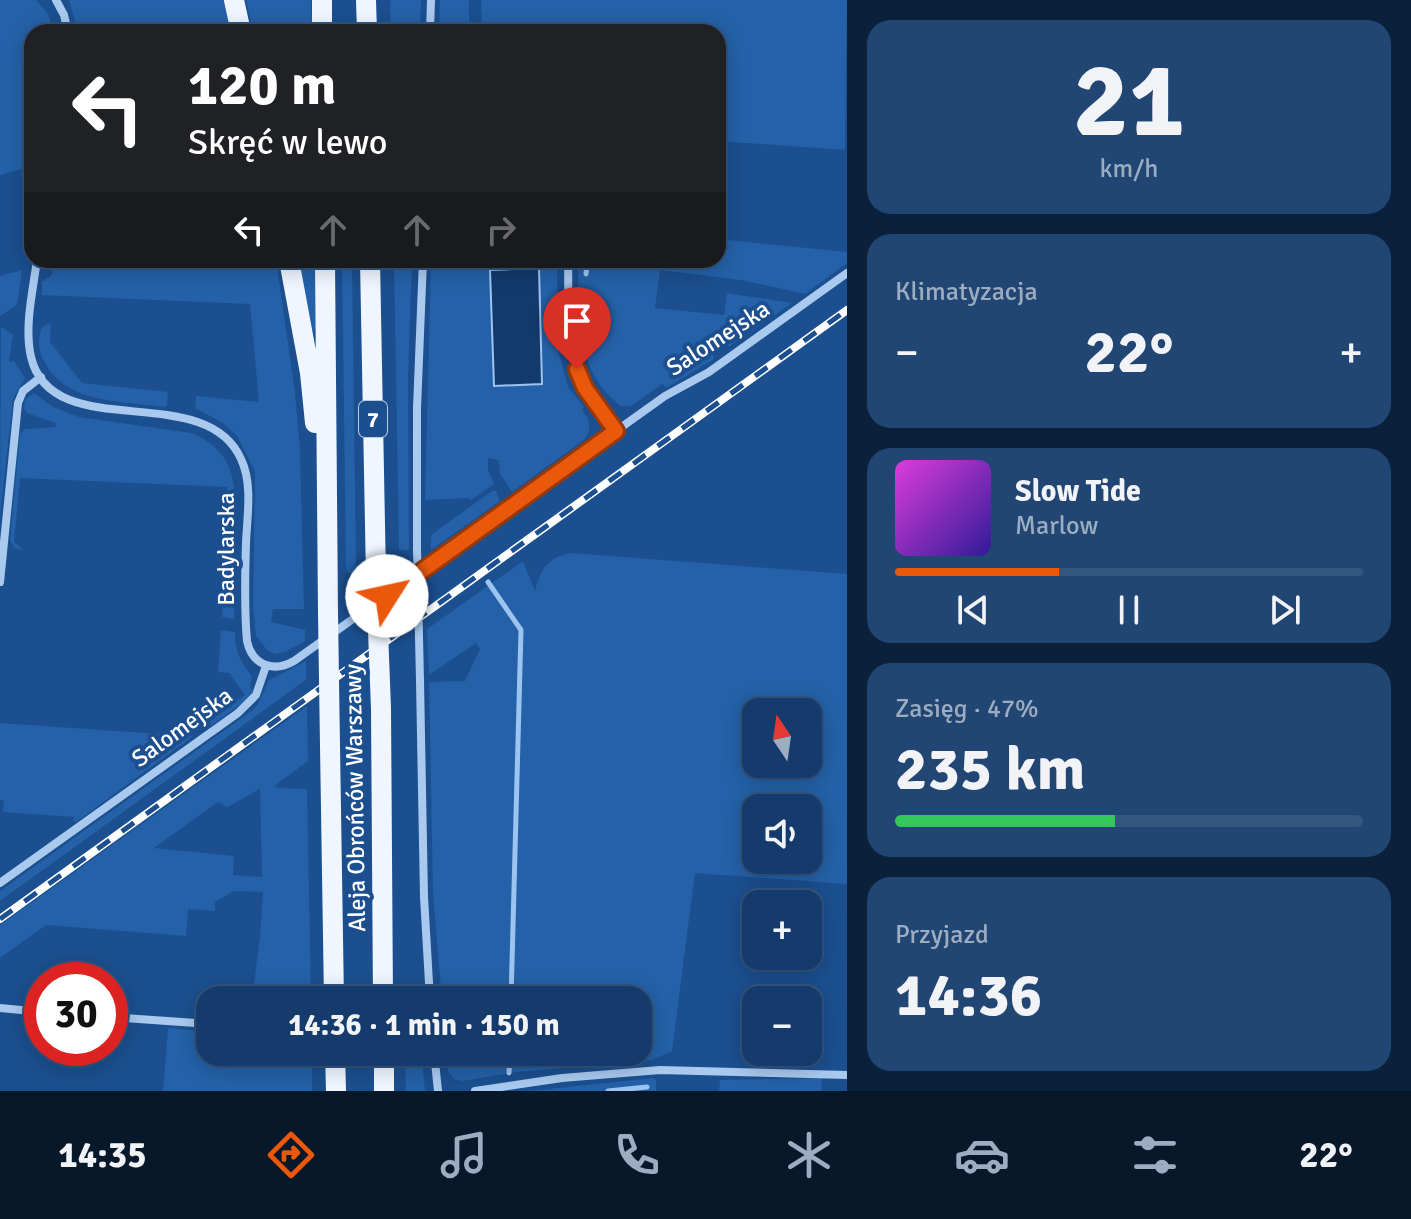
<!DOCTYPE html>
<html lang="pl">
<head>
<meta charset="utf-8">
<style>
  body { margin:0; font-family:Signika,sans-serif; background:#214673; color:#f1f3f6; height:100vh; display:flex; flex-direction:column; font-size:30px; white-space:nowrap }
  * { box-sizing:border-box; margin:0 }
  p { font-size:26px; color:#9dadc1 }
  .icon { flex:none; width:44px; height:44px; fill:none; stroke:currentColor; stroke-width:2; stroke-linecap:round; stroke-linejoin:round }
  .map { position:relative; flex:1; overflow:hidden }
  .side { display:flex; flex-direction:column; gap:20px; padding:20px; background:#0b203b; width:564px }
  .side>* { flex:none }
  .top-card { position:absolute; left:24px; top:24px; width:702px; height:244px; border-radius:24px; box-shadow:0 4px 20px #0003,0 0 0 2px #33557e; background:#202124; color:#fff; overflow:hidden }
  .needle { width:52px; rotate:347deg }
  .tools { position:absolute; left:742px; top:698px; display:grid; gap:16px }
  .tools a { display:grid; place-items:center; width:80px; height:80px; border-radius:16px; background:#143b6b; box-shadow:0 4px 20px #0003,0 0 0 2px #33557e; font-size:40px }
  .speed { position:absolute; left:24px; top:962px; display:flex; gap:16px; font-size:40px; font-weight:700; text-align:center }
  .speed>* { display:grid; place-content:center; width:104px; height:104px; border-radius:50%; background:#143b6b; box-shadow:0 4px 20px #0003,0 0 0 2px #33557e; line-height:1 }
  .speed .limit { border:12px solid #d22; background:#fff; color:#111 }
  .pin { position:absolute; display:grid; place-items:center; width:68px; height:68px; color:#fff; margin:-82px -34px; border-radius:50% 50% 50% 0; rotate:-45deg; box-shadow:0 0 8px #0007 }
  .pin .icon { rotate:45deg }
  .me { position:absolute; width:88px; margin:-44px; rotate:55deg; stroke-linejoin:round; filter:drop-shadow(0 0 6px #0008) }
  .turn { display:flex; align-items:center; gap:28px; height:168px; padding:0 32px; font-size:36px }
  .turn .icon { width:104px; height:104px; stroke-width:2.5 }
  .turn b { display:block; font-size:56px; line-height:68px }
  .lanes { display:flex; align-items:center; height:76px; padding:0 32px; background:#0003; justify-content:center; gap:40px; direction:ltr }
  .lanes .off { opacity:.35 }
  .big { font-size:60px; font-weight:700; line-height:1.1 }
  .side .tile { flex:1; display:flex; flex-direction:column; justify-content:center; gap:12px; min-width:0; padding:0 28px; border-radius:24px; background:#214673 }
  .side .dial { align-items:center; gap:0 }
  .dial b { font-size:104px; line-height:1 }
  .song { display:flex; align-items:center; gap:24px }
  .cover { width:96px; height:96px; border-radius:12px; background:linear-gradient(135deg,hsl(300 70% 55%),hsl(250 70% 35%)) }
  .played { height:8px; border-radius:4px; background:linear-gradient(90deg,#ea580c 35%,#33557e 35%) }
  .keys { display:flex; justify-content:space-around; direction:ltr }
  .heat { display:flex; justify-content:space-between; align-items:center; font-size:44px; direction:ltr }
  .charge { height:12px; border-radius:6px; background:linear-gradient(90deg,#34c759 47%,#33557e 0) }
  .trip { position:absolute; left:196px; top:986px; width:456px; height:80px; border-radius:24px; background:#143b6b; box-shadow:0 4px 20px #0003,0 0 0 2px #33557e; font-weight:700; line-height:80px; text-align:center }
  .tabs { display:flex; height:128px; justify-content:space-around; align-items:center; background:#08182b; color:#9dadc1 }
  .tabs .icon { width:56px; height:56px }
  .tabs .selected { color:#ea580c }
  .tabs b { font-size:36px; color:#f1f3f6 }
  main { display:flex; flex:1; min-height:0 }
  .map>svg:first-child { display:block }
  .green { fill:#2461a8; fill-rule:evenodd }
  .water { fill:#123a6d; stroke:#9cc4f0; stroke-width:2 }
  .lines { fill:none; stroke-linecap:round; stroke-linejoin:round }
  .stream { stroke:#9cc4f0; stroke-width:5 }
  .minor { stroke:#a9c9ee; stroke-width:8 }
  .primary { stroke:#f0f6ff; stroke-width:20 }
  .rail-casing { stroke:#fff; stroke-width:8 }
  .rail { stroke:#1b4f8f; stroke-width:5; stroke-dasharray:15; stroke-linecap:butt }
  .minor-bridge { stroke:#a9c9ee; stroke-width:8 }
  .primary-bridge { stroke:#f0f6ff; stroke-width:20 }
  .route-casing { stroke:#983908; stroke-width:20 }
  .route { stroke:#ea580c; stroke-width:14 }
  .labels { text-anchor:middle; stroke-width:8; stroke-linejoin:round; paint-order:stroke }
  .shield { fill:#1b4f8f; stroke:#bbcadd; stroke-width:2 }
  .shield-label { font-size:22px; font-weight:bold; fill:#fff }
  .street-label { font-size:24px; fill:#fff; stroke:#1b4f8f }
</style>
</head>
<body>
<main>
<div class="map">
<svg width="847" height="1091" viewBox="0 0 847 1091">
  <rect width="100%" height="100%" fill="#1b4f8f"/>
  <path class="green" d="M0,0H36L48,14L54,32H32V166L0,175Z
    M69,0H224L232,32L89,29L88,32H78Z
    M246,0H311L312,32H253Z
    M390,0H421L420,32H391Z
    M440,0H469V32H439Z
    M481,0H847L845,150L718,141V32H482Z
    M718,239L847,252V263L805,294L741,280L660,270L655,308L724,315L727,293L792,303L730,346H722L713,353L714,359L666,388L662,384L631,406H621C574,371 579,313 578,260H718Z
    M45,260H276L295,392L300,451L304,609H273L271,622L305,630V641L285,652L275,654L267,650L256,636L253,608L255,472L237,436L223,423L195,408L196,396L259,402L250,304L42,295V282L52,275L53,266L45,263Z
    M297,260H317V329L315,331L312,330Z
    M342,260H352L356,564L353,574L347,572L346,564Z
    M394,260H412L408,376L409,550H399Z
    M431,260H557L558,350L568,387L584,407L582,409C589,421 593,426 585,439L512,492L500,474L499,460L488,458V470L494,484L471,500L469,498L425,500Z
    M22,270L17,305L0,316V276Z
    M51,323L50,342L82,383L168,392L167,405L163,407C123,401 67,404 45,363C38,351 37,340 42,327Z
    M1,327L13,335L9,362L14,361L25,378L13,399L0,516Z
    M34,393L53,407L79,417L191,433C216,443 231,459 234,487V619L222,617L227,487L20,478L14,542L23,550L14,548L10,540L20,434L25,429L56,427L55,423L27,413L24,409L25,400Z
    M492,491H496L500,501L431,550V535Z
    M571,553L847,574V884L695,873L672,1051L652,1060L517,1072L462,1081L454,1079L448,1071L446,1052H638V1000H442L433,894L429,682L465,681L480,649L476,643L429,675L427,629L523,561L535,591C541,568 547,558 571,553ZM756,712H808V764H756ZM756,808H808V860H756Z
    M221,630L235,632C235,652 240,661 252,676L250,688L253,690L248,699L205,730L196,729L202,727L245,695L229,673L218,672Z
    M306,661V680L0,901V891L250,712L257,706L269,680Z
    M307,706L308,761L274,786L278,788L307,789L311,1000H252L260,937L263,892L234,891L215,902V911L188,909L186,936L46,925L0,958V925ZM260,789L262,877L233,875L234,856L154,848L218,802L227,807Z
    M0,723L189,736L190,733L192,737L76,822L73,820L75,817L3,812L4,801L0,800Z
    M168,1028L210,1032V1052H240V1058L260,1060L263,1052H312V1091H163Z
    M405,1052H421L425,1091H406Z
    M653,1078L656,1080V1091H530Z
    M822,1078L821,1091H719L720,1080Z"/>
  <path class="water" d="M539,268L542,384L494,386L490,270Z"/>
  <g class="lines">
    <path class="stream" d="M586,274L587,264
      M584,320L586,348
      M488,582L521,630L511,1000
      M509,1073L510,1052
      M608,1091L647,1087"/>
    <path class="minor" d="M56,0L64,15L68,32
      M430,32L431,0
      M37,260C33,290 24,327 31,357C52,446 205,378 241,459C253,484 247,517 246,543C245,575 244,609 247,641C252,665 273,673 294,661L665,396L709,372L847,273
      M568,260C569,302 565,346 584,384C592,401 605,416 616,431
      M417,549V408L423,260
      M0,582L18,403L23,391L41,377
      M420,681L424,897L430,1000
      M0,883L238,713L256,695L266,666
      M0,1008L42,1012
      M110,1017L210,1024
      M434,1052L438,1091
      M475,1091L562,1078L660,1070L847,1075"/>
    <path class="primary" d="M234,0L241,32
      M322,0V32
      M366,0L367,32
      M289,260L310,373L315,423
      M325,260L328,613
      M370,260L376,578
      M381,709L383,1000
      M330,746L334,1000
      M335,1052L336,1091
      M384,1052V1091"/>
    <defs>
      <path id="rail" d="M0,919L847,310"/>
    </defs>
    <use href="#rail" class="rail-casing"/>
    <use href="#rail" class="rail"/>
    <path class="minor-bridge" d="M417,549L420,681"/>
    <path class="primary-bridge" d="M376,578L381,709
      M328,613L330,746"/>
  </g>
  <g class="lines">
    <defs>
      <path id="route" d="M387,596L616,431L585,388L577,369"/>
    </defs>
    <use href="#route" class="route-casing"/>
    <use href="#route" class="route"/>
  </g>
  <g class="labels">
    <rect class="shield" x="359" y="401" width="28" height="36" rx="6"/>
    <g class="shield-label">
      <text x="373" y="427">7</text>
    </g>
    <g class="street-label">
      <text transform="translate(718 338) rotate(-33)" y="8">Salomejska</text>
      <text transform="translate(226 549) rotate(-90)" y="8">Badylarska</text>
      <text transform="translate(182 727) rotate(-36)" y="8">Salomejska</text>
      <text transform="translate(355 798) rotate(-91)" y="8">Aleja Obrońców Warszawy</text>
    </g>
  </g>
</svg>
<div class="tools">
<a><svg class="needle" viewBox="-14 -14 28 28"><path d="M0-13l5 13h-10z" fill="#e53935"/><path d="M0 13l5-13h-10z" fill="#9dadc1"/></svg></a>
<a><svg class="icon" aria-label="sound" viewBox="0 0 24 24"><path d="M4 9h4l5-4v14l-5-4H4zM17 9q2 3 0 6"/></svg></a>
<a>+</a>
<a>−</a>
</div>
<div class="speed"><div class="limit">30</div></div>
<div class="pin" style="left:577px;top:369px;background:#d93025"><svg class="icon" aria-label="arrive" viewBox="0 0 24 24"><path d="M6 21V4h12l-3 4 3 4H6"/></svg></div>
<svg class="me" style="left:387px;top:596px" viewBox="-20 -20 40 40"><circle r="19" fill="#fff"/><path d="M0-13L10 11 0 6-10 11z" fill="#ea580c"/></svg>
<div class="trip">14:36 · 1 min · 150 m</div>
<div class="top-card">
<div class="turn"><svg class="icon" aria-label="left" viewBox="0 0 24 24"><path d="M17 20v-9H6M10 6l-5 5 5 5"/></svg><div><b>120 m</b>Skręć w lewo</div></div>
<div class="lanes"><svg class="icon" aria-label="left" viewBox="0 0 24 24"><path d="M17 20v-9H6M10 6l-5 5 5 5"/></svg><svg class="icon off" aria-label="ahead" viewBox="0 0 24 24"><path d="M12 20V5M6 11l6-6 6 6"/></svg><svg class="icon off" aria-label="ahead" viewBox="0 0 24 24"><path d="M12 20V5M6 11l6-6 6 6"/></svg><svg class="icon off" aria-label="right" viewBox="0 0 24 24"><path d="M7 20v-9h11M14 6l5 5-5 5"/></svg></div>
</div>
</div>
<section class="side">
<div class="tile dial"><b>21</b><p>km/h</p></div>
<div class="tile"><p>Klimatyzacja</p>
<div class="heat"><a>−</a><b class="big">22°</b><a>+</a></div>
</div>
<div class="tile">
<div class="song"><i class="cover"></i><div><b>Slow Tide</b><p>Marlow</p></div></div>
<div class="played"></div>
<div class="keys"><svg class="icon" aria-label="previous" viewBox="0 0 24 24"><path d="M18 5L8 12l10 7zM5 5v14"/></svg><svg class="icon" aria-label="pause" viewBox="0 0 24 24"><path d="M8 5v14M16 5v14"/></svg><svg class="icon" aria-label="next" viewBox="0 0 24 24"><path d="M6 5l10 7-10 7zM19 5v14"/></svg></div>
</div>
<div class="tile"><p>Zasięg · 47%</p><b class="big">235 km</b><div class="charge"></div></div>
<div class="tile"><p>Przyjazd</p><b class="big">14:36</b></div>
</section>
</main>
<nav class="tabs">
<b>14:35</b>
<svg class="icon selected" aria-label="directions" viewBox="0 0 24 24"><path d="M12 3l9 9-9 9-9-9zM9 14v-3h6M13 9l2 2-2 2"/></svg>
<svg class="icon" aria-label="music" viewBox="0 0 24 24"><path d="M9 18V5l10-2v13"/><circle cx="6" cy="18" r="3"/><circle cx="16" cy="16" r="3"/></svg>
<svg class="icon" aria-label="phone" viewBox="0 0 24 24"><path d="M5 4h4l2 5-3 2q2 4 5 5l2-3 5 2v4C11 20 4 13 5 4z"/></svg>
<svg class="icon" aria-label="climate" viewBox="0 0 24 24"><path d="M12 3v18M4 7l16 10M4 17L20 7"/></svg>
<svg class="icon" aria-label="car" viewBox="0 0 24 24"><path d="M5 17H2v-5l4-1 3-4h7l3 4 3 1v5h-3M9 17h6M6 11h13"/><circle cx="7" cy="17" r="2"/><circle cx="17" cy="17" r="2"/></svg>
<svg class="icon" aria-label="filters" viewBox="0 0 24 24"><path d="M4 7h16M4 17h16"/><circle cx="9" cy="7" r="2"/><circle cx="15" cy="17" r="2"/></svg>
<b>22°</b>
</nav>
</body>
</html>
